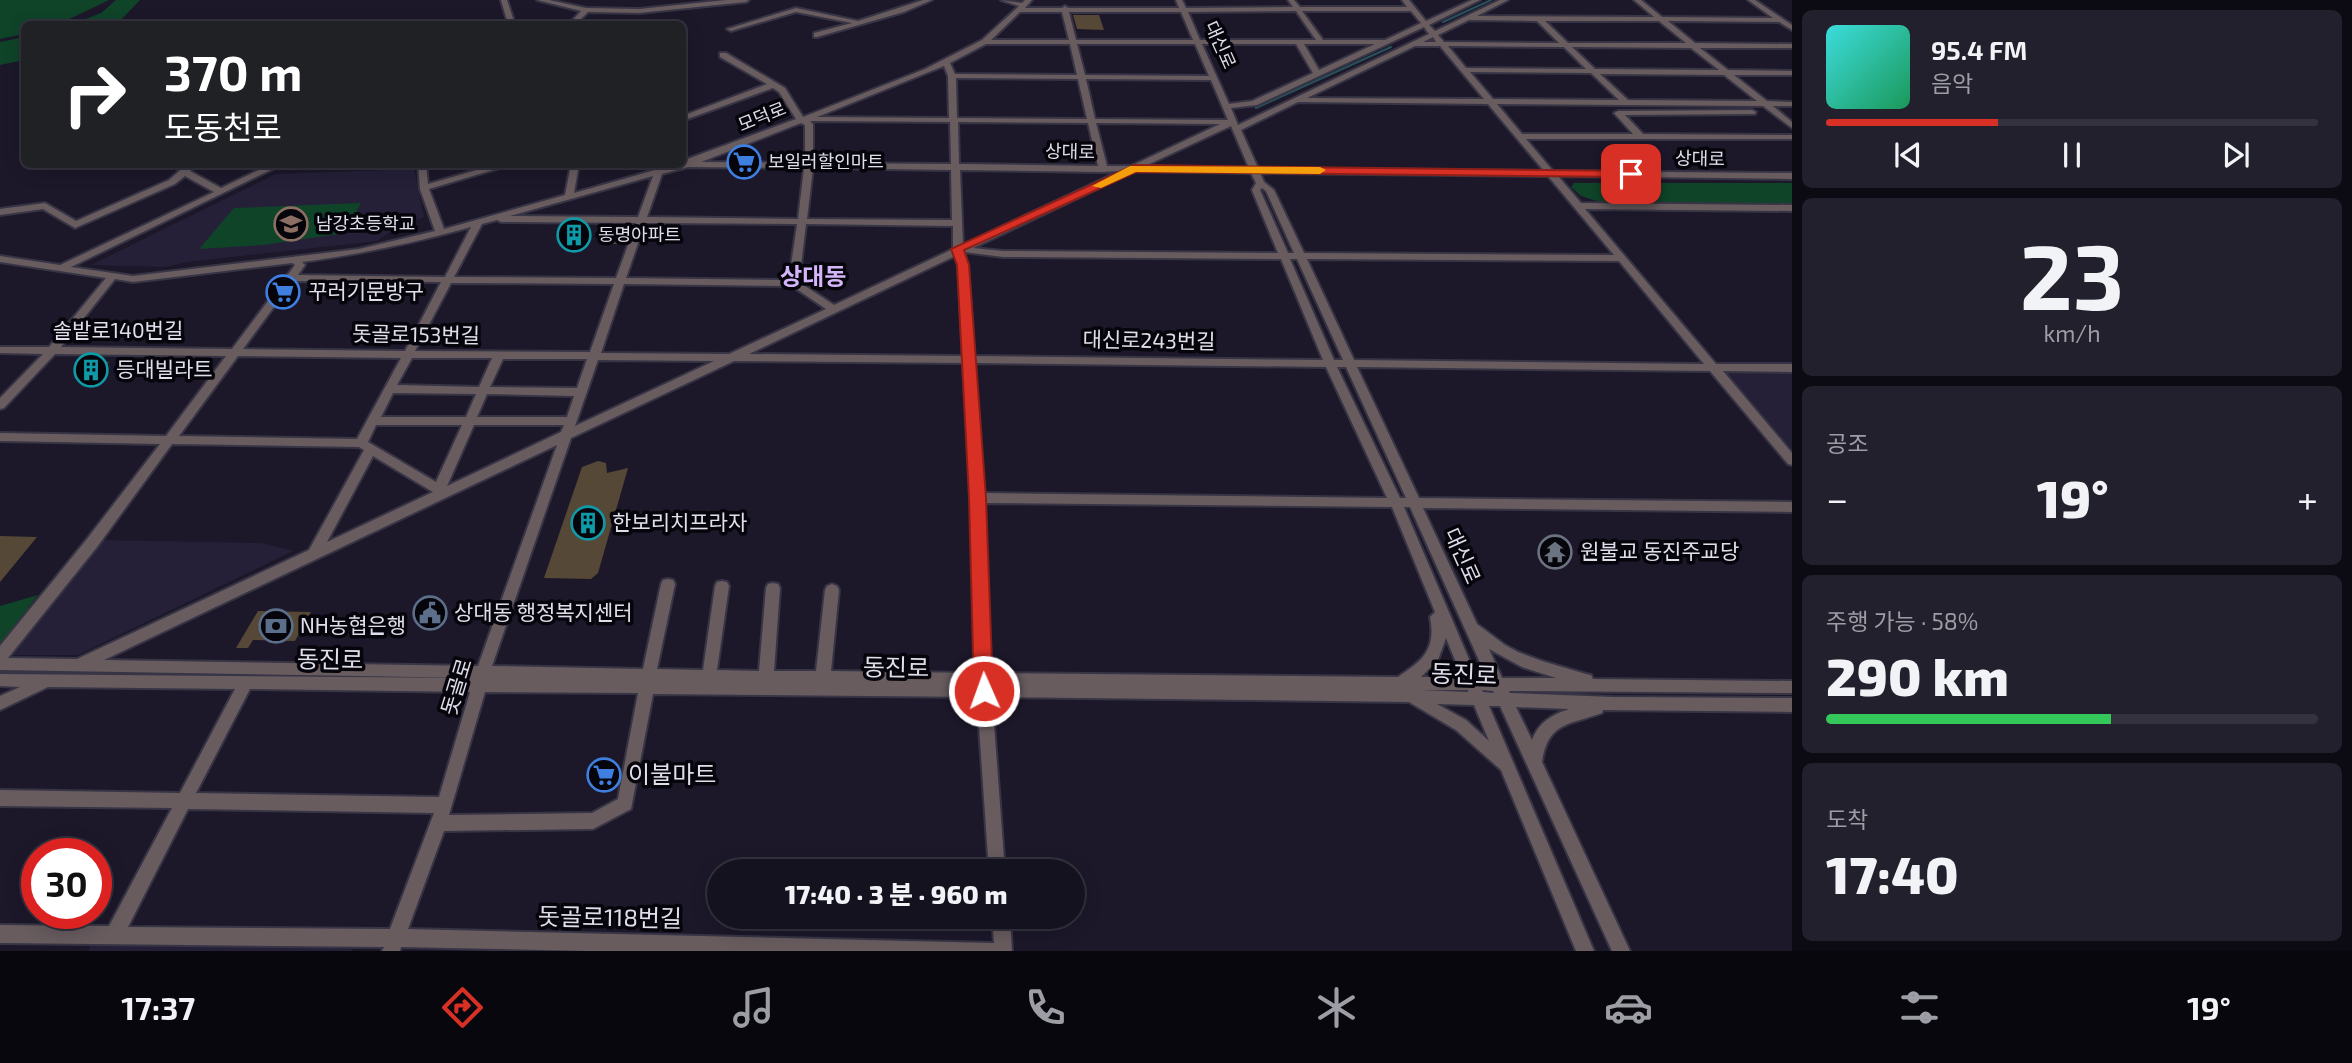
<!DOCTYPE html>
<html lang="ko">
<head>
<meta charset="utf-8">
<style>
  body { margin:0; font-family:"Exo 2","Noto Sans KR",sans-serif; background:#22202d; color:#f1f3f6; height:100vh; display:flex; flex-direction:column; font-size:26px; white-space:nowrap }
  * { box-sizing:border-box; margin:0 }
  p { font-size:23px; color:#9d9ea5 }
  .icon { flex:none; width:38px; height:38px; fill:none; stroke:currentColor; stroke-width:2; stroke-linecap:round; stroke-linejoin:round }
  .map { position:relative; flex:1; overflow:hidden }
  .details { display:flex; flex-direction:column; gap:10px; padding:10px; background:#0c0a12; width:560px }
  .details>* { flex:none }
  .banner { position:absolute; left:21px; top:21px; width:665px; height:147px; border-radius:10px; box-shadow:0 4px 18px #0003,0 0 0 2px #34323e; background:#202124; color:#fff; overflow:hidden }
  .speed { position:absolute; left:21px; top:838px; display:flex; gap:14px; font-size:35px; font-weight:700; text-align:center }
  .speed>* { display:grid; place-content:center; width:91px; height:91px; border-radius:50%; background:#151220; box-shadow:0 4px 18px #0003,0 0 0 2px #34323e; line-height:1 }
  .speed .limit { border:10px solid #d22; background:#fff; color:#111 }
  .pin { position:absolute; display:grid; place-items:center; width:60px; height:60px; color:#fff; margin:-30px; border-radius:14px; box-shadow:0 4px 10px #0006 }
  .me { position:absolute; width:77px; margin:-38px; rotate:358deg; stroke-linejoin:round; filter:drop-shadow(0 0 5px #0008) }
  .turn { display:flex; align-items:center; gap:24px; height:147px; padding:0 28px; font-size:32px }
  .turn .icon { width:91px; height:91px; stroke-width:2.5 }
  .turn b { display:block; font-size:49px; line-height:60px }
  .big { font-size:52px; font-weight:800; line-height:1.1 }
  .details .widget { flex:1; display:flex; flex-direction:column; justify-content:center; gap:10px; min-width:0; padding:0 24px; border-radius:10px; background:#22202d }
  .details .dial { align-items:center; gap:0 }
  .dial b { font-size:91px; line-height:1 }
  .song { display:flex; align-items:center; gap:21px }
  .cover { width:84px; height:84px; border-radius:10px; background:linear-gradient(135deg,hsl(180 70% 55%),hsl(150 70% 35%)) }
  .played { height:7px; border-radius:4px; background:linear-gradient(90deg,#d93025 35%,#34323e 35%) }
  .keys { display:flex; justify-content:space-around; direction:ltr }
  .heat { display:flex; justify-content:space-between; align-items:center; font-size:38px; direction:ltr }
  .charge { height:10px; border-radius:5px; background:linear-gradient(90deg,#34c759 58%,#34323e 0) }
  .trip { position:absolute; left:707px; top:859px; width:378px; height:70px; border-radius:35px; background:#151220; box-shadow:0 4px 18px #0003,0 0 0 2px #34323e; font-weight:800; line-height:70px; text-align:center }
  .tab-bar { display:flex; height:112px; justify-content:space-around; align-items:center; background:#08070d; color:#9d9ea5 }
  .tab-bar .icon { width:49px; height:49px }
  .tab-bar .selected { color:#d93025 }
  .tab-bar b { font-size:32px; color:#f1f3f6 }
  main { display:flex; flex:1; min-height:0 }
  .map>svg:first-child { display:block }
  .built { fill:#252038 }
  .green { fill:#0f4429 }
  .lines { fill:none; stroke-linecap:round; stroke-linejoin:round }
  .stream { stroke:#27525d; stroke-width:2 }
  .building { fill:#564836 }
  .minor-casing { stroke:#373445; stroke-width:4 }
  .minor { fill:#685c5f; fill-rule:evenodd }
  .route { fill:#d93025; stroke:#8d1f18; stroke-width:2 }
  .slow { fill:#f59e0b }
  .labels { text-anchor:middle; stroke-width:7; stroke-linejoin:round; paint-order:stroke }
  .far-street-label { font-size:18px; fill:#e0deea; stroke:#06050c }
  .far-poi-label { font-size:18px; fill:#e0deea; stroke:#06050c; text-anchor:start }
  .poi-label { font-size:21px; fill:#e0deea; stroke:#06050c; text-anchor:start }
  .street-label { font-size:21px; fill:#e0deea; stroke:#06050c }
  .quarter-label { font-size:24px; font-weight:bold; fill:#d5b5fa; stroke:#06050c }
  .near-street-label { font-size:24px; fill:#e0deea; stroke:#06050c }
  .near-poi-label { font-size:24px; fill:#e0deea; stroke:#06050c; text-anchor:start }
</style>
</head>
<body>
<main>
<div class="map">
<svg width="1792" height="951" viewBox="0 0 1792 951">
  <rect width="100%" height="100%" fill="#1c182a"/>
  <path class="built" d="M414,169L424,217L391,231L377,241L187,262L165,267L91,265L276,174Z
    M1726,373H1792V451Z
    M100,540L261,543L293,551L78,655H12Z
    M92,943L351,947L353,951H88Z"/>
  <path class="green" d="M0,0H109L59,24H24V34L0,39Z
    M116,0H140L117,24H73L101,13Z
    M24,37V60L0,65V42Z
    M1574,183H1792V204L1600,202L1581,196L1571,187Z
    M361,203L345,233L263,245L199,249L234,208Z
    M38,595L0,645V606Z"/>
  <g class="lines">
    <path class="stream" d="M1443,22L1491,0
      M1256,108L1391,47"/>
  </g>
  <path class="building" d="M1073,15H1099L1104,30L1077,29Z
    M613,225L627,226L620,244H606Z
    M88,361L109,362L94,378H74Z
    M598,461L606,463L607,473L628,468L598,573L591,579L544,578L582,467Z
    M0,536L37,537L0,582Z
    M258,611L311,612L295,641L253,640L248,648H236Z"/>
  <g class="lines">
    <defs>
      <path id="minor" d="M501,0H507L515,24H508Z
        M537,0H549L586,8L639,9L726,0H749L746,2L639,13L588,12L576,24H569L581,11Z
        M923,0H932L904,12L817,37H814V33L852,23L796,12L731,31L727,29L796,8L858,21Z
        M1001,0L1022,3L1025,0H1032L1025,8H1062L1065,6L1068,8H1179L1176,0H1182L1186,8L1293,7L1288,0H1294L1300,7H1407L1402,0H1409L1426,21L1472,0H1480L1429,25L1435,31L1500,0H1508L1477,16L1654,17L1634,0H1641L1662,17L1773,18L1748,0H1755L1792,25V30L1779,22L1668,21L1695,43L1792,44V48H1700L1728,70L1792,71V75H1734L1767,101L1792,102V106H1773L1792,122V128L1763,106L1497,104L1522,134H1633L1614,113L1618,111L1752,110L1756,112L1755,114L1625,115L1643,134L1792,135V139H1526L1553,171L1792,173V179L1558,176L1581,203L1792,205V211L1585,209L1716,364H1792V372L1723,371L1792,453V465L1788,464L1710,371L1357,367L1419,498L1792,502V512L1423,508L1477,624L1505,645L1518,652L1542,661L1586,674L1591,675L1593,679L1792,681V693L1509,691L1510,693L1613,697L1792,698V712L1603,710L1602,713C1570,725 1548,721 1542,762L1630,951H1612L1500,706H1489L1594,951H1576L1501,770L1456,730L1409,702L992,697L1005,872H989L977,697L653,694L631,809L593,829L444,831L408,929L994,943L992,917H1010L1012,951H586L401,947L400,951H382L384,947L0,943V925L109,926L172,808L0,806V790L180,793L235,689L48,687L0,710V696L20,687L0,686V674L474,678L0,670V646L87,539L160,444L0,441V433L166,436L226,356L55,354L4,408L0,409V398L43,354L0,353V347H49L106,278L0,262V256L60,265L214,192L185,176L175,184L75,228L43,209L0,215V209L45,203L76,221L169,180L187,164H196L190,171L221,188L271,164H283L71,267L133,276L359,249L435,231L420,189L418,164H426L428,184L498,164H513L429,189L444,229L565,195L571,164H579L574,193L676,164H682V161L796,119L779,92L773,88L682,121V116L767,84L720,57V53H726L785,88L803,117L925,69L982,40L1019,6ZM1296,11L1316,40H1200L1188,12ZM1302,11H1411L1421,23L1385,40H1323ZM1020,12H1062L1069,40H991ZM1069,12H1181L1193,40H1076ZM1469,20L1537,21L1559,43L1444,42L1438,35ZM1545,21H1659L1686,43H1568ZM1424,27L1429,34L1238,125L1231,108L1257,105ZM1433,37L1436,42H1423ZM986,44H1070L1077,75L955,74L950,63ZM1077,44H1195L1209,76L1085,75ZM1202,44H1296L1313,73L1252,101L1229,104ZM1304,44H1375L1319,70ZM1415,46H1440L1484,99L1307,98ZM1448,46L1564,47L1586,69L1466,68ZM1572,47L1691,48L1719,70L1595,69ZM944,66L948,76L949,118L817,117ZM1470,72L1591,73L1619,100L1493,99ZM1600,74L1724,75L1757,101L1628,100ZM956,78L1078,79L1087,119L957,118ZM1086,79L1211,80L1228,120L1095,119ZM1298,102L1488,104L1544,171L1258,168L1241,130ZM810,121L950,122L951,164L813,163V124ZM958,122L1088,123L1098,166L959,164ZM801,123L805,125V163L701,162ZM1096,123L1220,124L1131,166H1107ZM1231,126L1249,168L1145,166ZM688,167L804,168L798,219L647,217L662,174ZM813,168L951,170L952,220L807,219ZM960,170L1103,172L1120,171L963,245ZM1134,171L1251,173L1256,183L1252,190L1278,253L1003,251L973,248ZM1260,173L1548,176L1614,255L1304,253L1274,190L1264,182ZM653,176L638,217L510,216ZM1262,188L1266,191L1294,253H1288L1260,190ZM497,220L501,222L636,223L616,278L454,277L482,224ZM645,223L797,224L789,280L626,278ZM806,224L953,226V249L834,305L799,282ZM471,227L445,277L298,275L305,265L302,262C362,254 413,243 471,227ZM964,252L1003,257L1281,259L1323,360L974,356L968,265ZM955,256L958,265L963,356L749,354ZM1290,259H1297L1343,360H1334ZM1307,259L1619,261L1704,364L1354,360ZM292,263L295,265L232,349L61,347L115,279L133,282ZM293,281L441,282L405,351L243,349ZM451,283L614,284L590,352L415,351ZM624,284L792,286L826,309L729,354L601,353ZM238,356L401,358L357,439L179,436ZM412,358H492L479,387L397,385ZM503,359H587L577,388L490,387ZM598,360L714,361L575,426ZM734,361L963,363L971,498L976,673L831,671L839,590L837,586L832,584L827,586L825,590L816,671H774L780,588L778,584L773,583L768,584L766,588L759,671L717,670L729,586L727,582L722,581L717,582L715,586L703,670L657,669L675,584L673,580L668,579L663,580L661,584L643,669L492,666L571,438ZM974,363L1326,367L1387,498L983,493ZM1337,367H1346L1406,498H1400ZM393,393L476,394L466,417H381ZM487,394L574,396L567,417H477ZM376,425H462L436,482L368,442ZM474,425H564L561,432L447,486ZM172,444L359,447L364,450L309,550L77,659L8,658L97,547ZM557,445L478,666L104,660ZM373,456L433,492L327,542ZM983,503L1392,507L1435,612L1430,617C1436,649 1424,660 1398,677L990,673ZM1404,507H1410L1487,678H1477ZM1446,638L1462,677H1421L1438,660ZM1489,649L1522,667L1556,678H1502ZM250,689L470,692L439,797L196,793ZM1421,690H1468V692ZM1482,690L1493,691L1494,693L1483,692ZM485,692L638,693L618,799L592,813L449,815ZM1437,704L1474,705L1489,741L1466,720ZM1516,707L1569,709C1552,715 1539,722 1532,740ZM188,809L434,813L390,929L128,927Z"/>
    </defs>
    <use href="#minor" class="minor-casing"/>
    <use href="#minor" class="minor"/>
  </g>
  <path class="route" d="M1134,165L1631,171L1637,174L1631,177L1136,172L964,250L969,265L986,498L993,691L990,697L984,700L977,697L974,691L969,498L957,265L951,249Z"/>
  <path class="slow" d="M1130,166L1320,167L1326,170L1320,174L1136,172L1101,188L1092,186Z"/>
  <defs>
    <symbol id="supermarket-ring" viewBox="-11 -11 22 22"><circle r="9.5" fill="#06050c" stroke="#3f7fe0" stroke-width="1.5"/><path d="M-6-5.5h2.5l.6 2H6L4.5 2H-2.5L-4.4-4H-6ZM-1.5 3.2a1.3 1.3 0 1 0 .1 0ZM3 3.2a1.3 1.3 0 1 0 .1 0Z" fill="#3f7fe0"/></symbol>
    <symbol id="school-ring" viewBox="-11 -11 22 22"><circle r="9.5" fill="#06050c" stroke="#8d6e63" stroke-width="1.5"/><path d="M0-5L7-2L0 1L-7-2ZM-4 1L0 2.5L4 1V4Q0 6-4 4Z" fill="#8d6e63"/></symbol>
    <symbol id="building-ring" viewBox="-11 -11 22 22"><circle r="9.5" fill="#06050c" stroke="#0f9aa8" stroke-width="1.5"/><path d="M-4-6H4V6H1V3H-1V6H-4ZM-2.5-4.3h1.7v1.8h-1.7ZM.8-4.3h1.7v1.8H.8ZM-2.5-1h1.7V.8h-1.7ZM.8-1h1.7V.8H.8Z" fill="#0f9aa8"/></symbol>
    <symbol id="temple-ring" viewBox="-11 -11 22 22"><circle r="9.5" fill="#06050c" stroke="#6b7280" stroke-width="1.5"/><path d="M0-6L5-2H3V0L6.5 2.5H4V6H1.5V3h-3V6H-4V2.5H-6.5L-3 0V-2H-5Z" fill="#6b7280"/></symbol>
    <symbol id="civic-ring" viewBox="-11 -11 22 22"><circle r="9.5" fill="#06050c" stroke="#5c6f8a" stroke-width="1.5"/><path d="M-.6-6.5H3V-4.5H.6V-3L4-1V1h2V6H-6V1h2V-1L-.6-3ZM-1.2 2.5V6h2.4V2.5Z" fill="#5c6f8a"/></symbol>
    <symbol id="bank-ring" viewBox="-11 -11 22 22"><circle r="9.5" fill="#06050c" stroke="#5c6f8a" stroke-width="1.5"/><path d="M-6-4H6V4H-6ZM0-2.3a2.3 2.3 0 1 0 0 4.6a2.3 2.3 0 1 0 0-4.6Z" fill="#5c6f8a"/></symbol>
  </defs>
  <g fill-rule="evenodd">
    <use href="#supermarket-ring" x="725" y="143" width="38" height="38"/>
    <use href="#school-ring" x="272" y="205" width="38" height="38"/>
    <use href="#building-ring" x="555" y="216" width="38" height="38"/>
    <use href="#supermarket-ring" x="264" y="273" width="38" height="38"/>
    <use href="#building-ring" x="72" y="351" width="38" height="38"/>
    <use href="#building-ring" x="569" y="504" width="38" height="38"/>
    <use href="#temple-ring" x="1536" y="533" width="38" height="38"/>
    <use href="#civic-ring" x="411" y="594" width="38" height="38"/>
    <use href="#bank-ring" x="257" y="607" width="38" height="38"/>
    <use href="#supermarket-ring" x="585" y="756" width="38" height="38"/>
  </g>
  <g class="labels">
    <g class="far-street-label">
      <text transform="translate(1220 45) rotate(66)" y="6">대신로</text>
      <text transform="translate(762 117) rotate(-22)" y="6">모덕로</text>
      <text transform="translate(1070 152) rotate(1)" y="6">상대로</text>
      <text transform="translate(1700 159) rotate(1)" y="6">상대로</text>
    </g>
    <g class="far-poi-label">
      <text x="768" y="168">보일러할인마트</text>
      <text x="316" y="230">남강초등학교</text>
      <text x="598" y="241">동명아파트</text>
    </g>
    <g class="poi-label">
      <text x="308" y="299">꾸러기문방구</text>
      <text x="116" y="377">등대빌라트</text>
      <text x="612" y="530">한보리치프라자</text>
      <text x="1580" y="559">원불교 동진주교당</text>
      <text x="454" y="620">상대동 행정복지센터</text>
      <text x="300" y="633">NH농협은행</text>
    </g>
    <g class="street-label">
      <text x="118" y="338">솔밭로140번길</text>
      <text transform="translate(416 335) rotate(1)" y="7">돗골로153번길</text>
      <text transform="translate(1149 341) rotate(1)" y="7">대신로243번길</text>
      <text transform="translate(1462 556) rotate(66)" y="7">대신로</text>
      <text transform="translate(457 687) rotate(-73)" y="7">돗골로</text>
    </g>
    <g class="quarter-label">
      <text x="813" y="285">상대동</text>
    </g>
    <g class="near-street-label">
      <text transform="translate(330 660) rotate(1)" y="8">동진로</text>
      <text transform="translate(896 668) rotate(1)" y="8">동진로</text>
      <text transform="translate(1464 675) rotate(2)" y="8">동진로</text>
      <text transform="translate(610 918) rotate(1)" y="8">돗골로118번길</text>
    </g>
    <g class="near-poi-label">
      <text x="628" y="783">이불마트</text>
    </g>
  </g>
</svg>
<div class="speed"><div class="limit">30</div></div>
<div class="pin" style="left:1631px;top:174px;background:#d93025"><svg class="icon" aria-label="arrive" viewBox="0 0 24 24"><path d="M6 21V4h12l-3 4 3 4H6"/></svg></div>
<svg class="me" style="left:984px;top:691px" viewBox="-20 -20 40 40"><circle r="17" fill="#d93025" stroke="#fff" stroke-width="3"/><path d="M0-11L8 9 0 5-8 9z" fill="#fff"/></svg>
<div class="trip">17:40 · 3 분 · 960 m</div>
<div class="banner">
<div class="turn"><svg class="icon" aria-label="right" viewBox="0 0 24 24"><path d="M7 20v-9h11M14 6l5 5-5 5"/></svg><div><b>370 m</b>도동천로</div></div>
</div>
</div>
<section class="details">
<div class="widget">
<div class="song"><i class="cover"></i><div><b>95.4 FM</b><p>음악</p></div></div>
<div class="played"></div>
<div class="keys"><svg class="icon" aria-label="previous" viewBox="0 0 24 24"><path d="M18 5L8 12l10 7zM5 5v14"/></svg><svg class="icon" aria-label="pause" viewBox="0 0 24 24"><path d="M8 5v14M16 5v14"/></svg><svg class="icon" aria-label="next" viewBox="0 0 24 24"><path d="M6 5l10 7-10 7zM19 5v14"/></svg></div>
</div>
<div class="widget dial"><b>23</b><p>km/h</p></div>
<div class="widget"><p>공조</p>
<div class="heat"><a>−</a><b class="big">19°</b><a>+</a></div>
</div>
<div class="widget"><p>주행 가능 · 58%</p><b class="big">290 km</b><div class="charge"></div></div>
<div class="widget"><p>도착</p><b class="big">17:40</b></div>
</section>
</main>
<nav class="tab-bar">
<b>17:37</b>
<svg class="icon selected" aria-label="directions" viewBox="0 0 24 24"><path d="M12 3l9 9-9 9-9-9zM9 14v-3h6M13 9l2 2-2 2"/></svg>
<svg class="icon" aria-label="music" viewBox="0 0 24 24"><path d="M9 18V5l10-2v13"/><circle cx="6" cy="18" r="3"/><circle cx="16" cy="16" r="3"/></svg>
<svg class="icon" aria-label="phone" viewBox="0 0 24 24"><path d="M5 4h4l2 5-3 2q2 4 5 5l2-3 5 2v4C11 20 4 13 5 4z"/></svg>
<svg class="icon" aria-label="climate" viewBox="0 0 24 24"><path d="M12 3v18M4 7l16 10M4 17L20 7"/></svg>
<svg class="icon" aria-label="car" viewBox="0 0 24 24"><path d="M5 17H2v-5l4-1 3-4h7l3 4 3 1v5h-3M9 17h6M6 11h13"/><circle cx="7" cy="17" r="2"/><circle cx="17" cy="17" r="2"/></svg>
<svg class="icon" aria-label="filters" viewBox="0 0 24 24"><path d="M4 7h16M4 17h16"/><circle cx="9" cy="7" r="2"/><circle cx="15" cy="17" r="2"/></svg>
<b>19°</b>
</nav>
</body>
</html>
